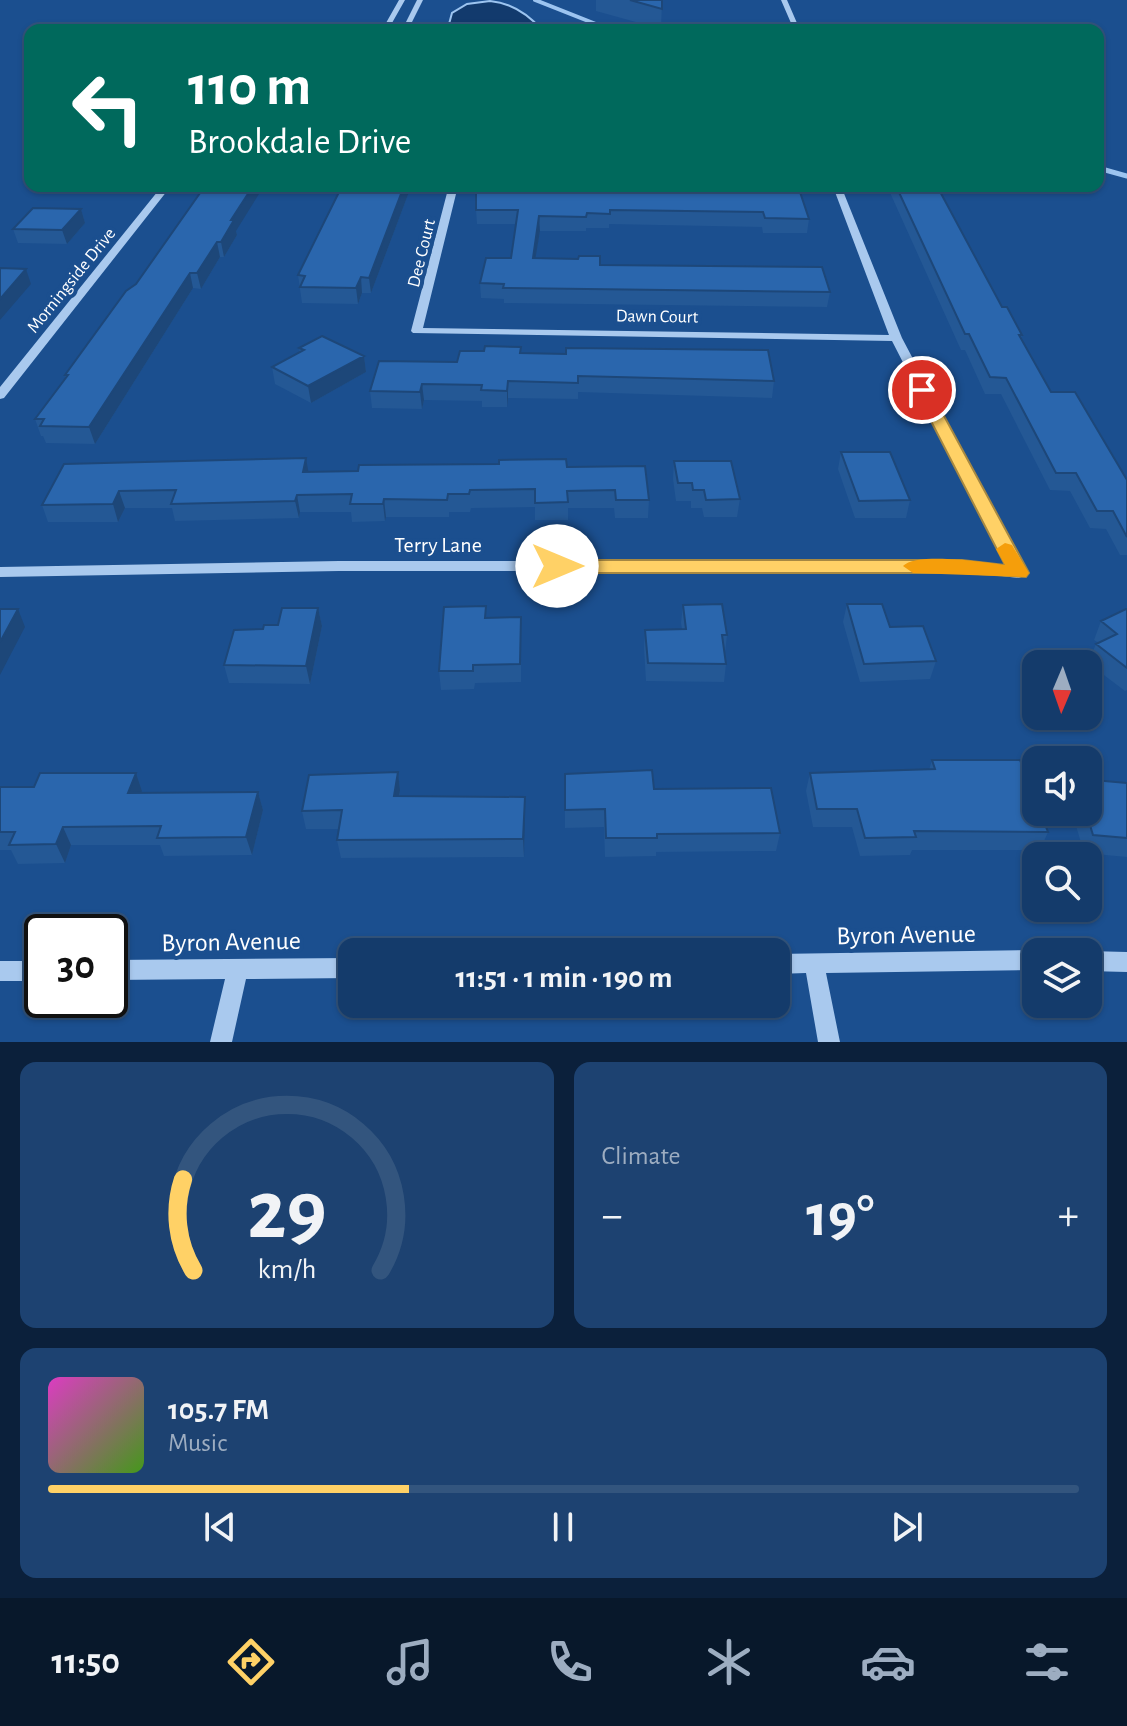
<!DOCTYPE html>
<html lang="en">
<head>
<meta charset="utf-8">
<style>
  body { margin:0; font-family:"Alegreya Sans",sans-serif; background:#1d4271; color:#f1f3f6; height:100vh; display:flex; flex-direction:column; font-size:30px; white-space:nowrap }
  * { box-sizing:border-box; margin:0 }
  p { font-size:26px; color:#9dadc1 }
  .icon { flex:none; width:44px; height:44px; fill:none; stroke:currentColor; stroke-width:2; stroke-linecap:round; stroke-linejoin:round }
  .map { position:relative; height:1042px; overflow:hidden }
  .drawer { display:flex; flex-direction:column; gap:20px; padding:20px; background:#0b203b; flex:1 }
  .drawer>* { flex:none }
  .guide { position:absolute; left:24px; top:24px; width:1080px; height:168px; border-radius:16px; box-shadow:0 2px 6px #0004,0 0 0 2px #33557e; background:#00695c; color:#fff; overflow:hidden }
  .needle { width:52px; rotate:182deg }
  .fabs { position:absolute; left:1022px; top:650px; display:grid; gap:16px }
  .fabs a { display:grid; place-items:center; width:80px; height:80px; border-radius:16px; background:#143b6b; box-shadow:0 2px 6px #0004,0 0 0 2px #33557e; font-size:40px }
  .speed { position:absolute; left:24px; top:914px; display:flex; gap:16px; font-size:40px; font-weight:700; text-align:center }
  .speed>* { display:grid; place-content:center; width:104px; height:104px; border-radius:50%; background:#143b6b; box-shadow:0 2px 6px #0004,0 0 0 2px #33557e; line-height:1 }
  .speed .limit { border:4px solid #111; border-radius:12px; background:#fff; color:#111 }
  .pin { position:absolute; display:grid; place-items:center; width:68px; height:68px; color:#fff; margin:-34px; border:4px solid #fff; border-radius:50%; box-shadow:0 2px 8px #0007 }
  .me { position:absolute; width:88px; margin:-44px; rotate:90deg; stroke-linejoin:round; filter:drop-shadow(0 0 6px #0008) }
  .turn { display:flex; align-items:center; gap:28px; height:168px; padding:0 32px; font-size:36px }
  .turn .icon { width:104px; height:104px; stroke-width:2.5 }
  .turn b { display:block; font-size:56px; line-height:68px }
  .big { font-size:60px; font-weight:700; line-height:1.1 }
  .drawer .tile { flex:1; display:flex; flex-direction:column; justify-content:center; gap:12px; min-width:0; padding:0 28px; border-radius:16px; background:#1d4271 }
  .drawer .dial { align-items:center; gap:0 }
  .dial svg { height:208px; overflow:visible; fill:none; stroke:#33557e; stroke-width:7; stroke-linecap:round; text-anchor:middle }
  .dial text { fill:#f1f3f6; stroke:none }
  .song { display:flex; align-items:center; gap:24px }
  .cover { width:96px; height:96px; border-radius:12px; background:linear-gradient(135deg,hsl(310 70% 55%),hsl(100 70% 35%)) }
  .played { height:8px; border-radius:4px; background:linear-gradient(90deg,#ffd166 35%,#33557e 35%) }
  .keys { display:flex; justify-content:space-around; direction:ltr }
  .heat { display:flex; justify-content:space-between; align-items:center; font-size:44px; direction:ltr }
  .drawer .tiles { flex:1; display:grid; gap:20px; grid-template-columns:1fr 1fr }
  .tile:last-child { grid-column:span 2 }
  .trip { position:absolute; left:338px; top:938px; width:452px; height:80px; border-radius:16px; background:#143b6b; box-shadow:0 2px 6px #0004,0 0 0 2px #33557e; font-weight:700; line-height:80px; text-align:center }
  .tab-bar { display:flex; height:128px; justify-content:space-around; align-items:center; background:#08182b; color:#9dadc1 }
  .tab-bar .icon { width:56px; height:56px }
  .tab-bar .active { color:#ffd166 }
  .tab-bar b { font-size:36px; color:#f1f3f6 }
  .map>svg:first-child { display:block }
  .water { fill:#123a6d; stroke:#9cc4f0; stroke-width:2 }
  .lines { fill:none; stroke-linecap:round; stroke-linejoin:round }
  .stream-far1 { stroke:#9cc4f0; stroke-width:4 }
  .stream { stroke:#9cc4f0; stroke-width:5 }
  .minor { fill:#a9c9ee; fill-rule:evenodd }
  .wall { fill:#245895 }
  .shaded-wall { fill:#1d4779 }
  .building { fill:#2a66ad; stroke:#1d4779; stroke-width:2 }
  .route { fill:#ffd166; stroke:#a68842; stroke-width:2 }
  .slow { fill:#f59e0b }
  .labels { text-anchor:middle; stroke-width:8; stroke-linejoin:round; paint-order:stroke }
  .far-street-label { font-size:18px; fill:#fff; stroke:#1b4f8f }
  .street-label { font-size:22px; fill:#fff; stroke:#1b4f8f }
  .near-street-label { font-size:26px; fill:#fff; stroke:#1b4f8f }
</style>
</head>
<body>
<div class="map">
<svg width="1127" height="1042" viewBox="0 0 1127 1042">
  <rect width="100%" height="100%" fill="#1b4f8f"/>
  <path class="water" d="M490,1C512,3 528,14 542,30H453L449,24L452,13L467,4Z"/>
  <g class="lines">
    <path class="stream-far1" d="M535,0L611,30"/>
    <path class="stream" d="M1098,168L1127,176"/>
    <path class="minor" d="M399,0H405L388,30H382Z
      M417,0H423L408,30H402Z
      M781,0H787L800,30H794Z
      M162,186H171L4,398L0,399V387Z
      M456,186H466L456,194L423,328L889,335L835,192L781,191L777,188L778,186H841L902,338L1026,573L1024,576L1019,578L962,571H339L0,577V567L339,561H962L1008,567L892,341L413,333L411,331L447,193Z
      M1036,950L1040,952H1036V970L826,973L840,1042H818L806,973L776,974V954Z
      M1088,951L1127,952V972L1088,971Z
      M352,958V978L246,979L232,1042H210L225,979L110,980V960Z
      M0,961H42V981H0Z"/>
  </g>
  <path class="wall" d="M596,0H662L661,29L596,11Z
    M342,186H408L409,192L371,293H362L358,304L302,303L298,275Z
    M561,186L809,219L807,233H763L762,227L609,224V228H586V231H540L535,258L600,265L830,292L827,307L504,303V299L481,298L480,283L511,258L516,224H477L476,210L561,188Z
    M887,186H937L1002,307L1022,335L1021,338L1051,392L1127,480V555H1120L1106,529L1090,528L1070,491L1050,490L1001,394H985L965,350H961Z
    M81,209L85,223L67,244L18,243L13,229Z
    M236,231L237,235L224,257H220L201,289L193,288L95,444L46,443L43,436H41L35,419L66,378L65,375L126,291Z
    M299,348L364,356L366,372L311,403L275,384L272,367L300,353Z
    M521,353L774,381L772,398L578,392V399L508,398L507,407H482V401L424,400L422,409L372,408L370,391L457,362Z
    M841,452L910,500L906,518H855L838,469Z
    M674,461L740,499L737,517H704L702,508H691V501H676L673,479Z
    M64,464L309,472L567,467L649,500L648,518H615L614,508H568V520H535V507L471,508L470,512H449V517H386L385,521L352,522L351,512H300L299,518L175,521L172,508H125L118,522H48L42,505Z
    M847,604L890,627L936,661L930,679L860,682L843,622Z
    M683,605L727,635L725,653L726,664L724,682L646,681L644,648L645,630L682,629L681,623Z
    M318,608L322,626L310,684L229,683L224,665L263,629L278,625Z
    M1127,609V690L1125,691L1088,663L1096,644L1099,643L1094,640L1101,621Z
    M521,617V682L475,683L474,689L441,690L439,671L486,618Z
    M932,760L1048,832L1040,850H912L910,855L860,856L852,827H813L806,791L810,773L929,770Z
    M398,772L400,790V796L525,797L524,857L341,858L337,840L339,829H306L302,811Z
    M136,773L142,791V793L258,792L263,810L252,855L164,856L160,845H71L65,863L18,864L11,850H0V787H34Z
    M565,774L654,789L780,833L776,851L656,852V856L605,857L604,827L565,828Z
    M1093,780L1127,783V857L1084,853L1072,812H1088V792Z"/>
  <path class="shaded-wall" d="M253,186H264L236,231L237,235L224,257L221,242L231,220Z
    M404,186H408L409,192L371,293L369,278Z
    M81,209L85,223L67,244L62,230Z
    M539,216L540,231L533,273V258Z
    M217,242L220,257L201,289L197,273Z
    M26,269L31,284L0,320V299Z
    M190,273L193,288L95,444L89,427Z
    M361,277L362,293L358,304L356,288Z
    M364,356L366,372L311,403L308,386Z
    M508,381V398L507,407V391Z
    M422,384L424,400L422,409L420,392Z
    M306,458L309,475L303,472Z
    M119,491L125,508L118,522L113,504Z
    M297,495L300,512L299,518L295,501Z
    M384,499L386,517L385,521L383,504Z
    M318,608L322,626L310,684L306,666Z
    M18,609L25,627L0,675V642Z
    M398,772L400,790L397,815L394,796Z
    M136,773L142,791L136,811L128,793Z
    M258,792L263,810L252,855L246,837Z
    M525,797V815L524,857L523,839Z
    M63,827L71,845L65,863L56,844Z"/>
  <path class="building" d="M630,0H662V9Z
    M205,186H253L231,220H234L221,242H217L197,273H190L89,427L40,426L44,419H35L68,375H65L126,291L136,284Z
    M342,186H404L369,278L361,277L356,288L300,287L305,276L298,275Z
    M561,186H798L809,219L765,218L763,212L610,210V214L587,213L586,217L539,216L533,258L578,259L579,256H600V265L822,267L830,292L503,288L504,284L480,283L486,258H511L518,210H476V189L561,188Z
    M896,186H937L1002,307H1007L1022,335H1019L1051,392H1075L1127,480V537L1113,511H1097L1076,473H1056L1006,378L990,377L969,334H965Z
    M33,208L81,209L62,230L13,229Z
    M0,268L26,269L0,299Z
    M322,336L364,356L308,386L272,367L304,350L299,348Z
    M485,346L521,347L520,353L566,354V348L768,350L774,381L578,376V383L508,381L507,391L481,390L482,385L422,384L420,392L370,391L379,361L457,362L460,351H484Z
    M841,452H890L910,500L859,501Z
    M306,458L303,472L358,471L359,465L499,464V460L566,459L567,467L645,466L649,500H616L615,490L567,491L568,502L535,503V489L470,490L469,494H448L447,500L384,499L383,504H350L352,494L297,495L295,501L171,504L176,490L119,491L113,504L42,505L64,464Z
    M674,461H731L740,499L706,500L704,490H693L692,483H678Z
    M722,604L727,635H722L726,664L648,663L645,630L686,629L683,605Z
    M847,604H882L890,627L923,626L936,661L864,664Z
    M486,606L485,618L521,617L520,664L473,665V671H439L444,607Z
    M282,608H318L306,666L224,665L234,630L263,629L264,625H278Z
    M0,609H18L0,642Z
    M1126,609H1127V668L1096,644L1117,634L1101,621Z
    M932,760H1020L1036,801V812H1040L1048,832L914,831L916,837L865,838L857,809H817L810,773L935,769Z
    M652,770L654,789L771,788L780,833L657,834V838H606L605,809L565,810V774Z
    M398,772L394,796L525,797L523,839L337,840L342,810L302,811L309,775Z
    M40,773H136L128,793L258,792L246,837L157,838L161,826L63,827L56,844L9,845L15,832H0V787H34Z
    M1093,780L1127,783V838L1093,835L1086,812H1088V793L1098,794Z"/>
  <path class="route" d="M922,385L930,390L1029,573L1026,577L962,573H557L548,566L557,560H962L1005,565L915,390Z"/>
  <path class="slow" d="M1005,543L1012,545L1029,573L1026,577L913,573L903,566C916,552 985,562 1005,565L996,549Z"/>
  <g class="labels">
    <g class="far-street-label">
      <text transform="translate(421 253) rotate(-76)" y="6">Dee Court</text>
      <text transform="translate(71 280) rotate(-51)" y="6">Morningside Drive</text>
      <text transform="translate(657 316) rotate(1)" y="6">Dawn Court</text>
    </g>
    <g class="street-label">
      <text x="438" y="552">Terry Lane</text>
    </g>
    <g class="near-street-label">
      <text transform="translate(906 934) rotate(-1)" y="9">Byron Avenue</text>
      <text transform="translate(231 941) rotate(-1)" y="9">Byron Avenue</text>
    </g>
  </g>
</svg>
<div class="fabs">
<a><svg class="needle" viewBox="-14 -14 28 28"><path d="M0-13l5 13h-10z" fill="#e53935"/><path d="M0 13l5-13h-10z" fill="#9dadc1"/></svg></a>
<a><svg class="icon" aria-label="sound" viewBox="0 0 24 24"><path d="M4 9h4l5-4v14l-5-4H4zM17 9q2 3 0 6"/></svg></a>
<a><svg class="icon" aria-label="search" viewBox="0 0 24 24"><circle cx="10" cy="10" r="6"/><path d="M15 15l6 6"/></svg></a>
<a><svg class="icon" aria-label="layers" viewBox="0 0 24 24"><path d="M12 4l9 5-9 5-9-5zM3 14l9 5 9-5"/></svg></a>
</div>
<div class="speed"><div class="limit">30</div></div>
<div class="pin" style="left:922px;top:390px;background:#d93025"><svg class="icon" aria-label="arrive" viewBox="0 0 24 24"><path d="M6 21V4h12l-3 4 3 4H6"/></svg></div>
<svg class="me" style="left:557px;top:566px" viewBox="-20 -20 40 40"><circle r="19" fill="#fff"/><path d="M0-13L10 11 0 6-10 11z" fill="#ffd166"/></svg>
<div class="trip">11:51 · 1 min · 190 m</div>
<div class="guide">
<div class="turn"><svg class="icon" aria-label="left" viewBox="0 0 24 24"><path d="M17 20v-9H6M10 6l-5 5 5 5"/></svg><div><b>110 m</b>Brookdale Drive</div></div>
</div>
</div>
<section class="drawer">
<div class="tiles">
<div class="tile dial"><svg viewBox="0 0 100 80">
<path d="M14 69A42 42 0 1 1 86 69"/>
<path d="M14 69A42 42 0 0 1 10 34" stroke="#ffd166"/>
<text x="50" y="56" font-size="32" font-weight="700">29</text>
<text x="50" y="72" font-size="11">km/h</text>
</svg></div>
<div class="tile"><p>Climate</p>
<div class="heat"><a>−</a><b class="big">19°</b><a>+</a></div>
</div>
<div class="tile">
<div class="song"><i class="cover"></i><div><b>105.7 FM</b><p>Music</p></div></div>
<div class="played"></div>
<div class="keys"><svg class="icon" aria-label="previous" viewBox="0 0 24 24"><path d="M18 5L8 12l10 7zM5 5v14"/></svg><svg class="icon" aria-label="pause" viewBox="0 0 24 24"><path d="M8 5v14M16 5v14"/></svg><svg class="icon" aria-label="next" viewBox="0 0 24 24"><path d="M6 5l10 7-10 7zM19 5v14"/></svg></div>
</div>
</div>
</section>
<nav class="tab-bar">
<b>11:50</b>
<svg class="icon active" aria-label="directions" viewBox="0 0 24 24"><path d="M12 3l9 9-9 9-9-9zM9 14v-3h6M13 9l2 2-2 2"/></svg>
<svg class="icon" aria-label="music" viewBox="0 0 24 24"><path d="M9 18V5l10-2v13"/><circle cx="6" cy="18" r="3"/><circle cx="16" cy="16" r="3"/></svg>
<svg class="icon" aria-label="phone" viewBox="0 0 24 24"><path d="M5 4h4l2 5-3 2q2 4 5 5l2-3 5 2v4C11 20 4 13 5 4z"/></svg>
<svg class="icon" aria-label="climate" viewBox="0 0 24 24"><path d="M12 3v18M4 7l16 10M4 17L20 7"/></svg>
<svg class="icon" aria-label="car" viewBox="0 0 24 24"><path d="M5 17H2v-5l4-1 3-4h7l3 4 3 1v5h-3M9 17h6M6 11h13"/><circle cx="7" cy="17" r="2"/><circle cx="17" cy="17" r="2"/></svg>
<svg class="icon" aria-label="filters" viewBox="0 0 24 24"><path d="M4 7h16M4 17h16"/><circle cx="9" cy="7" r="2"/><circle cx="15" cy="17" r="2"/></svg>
</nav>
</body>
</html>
